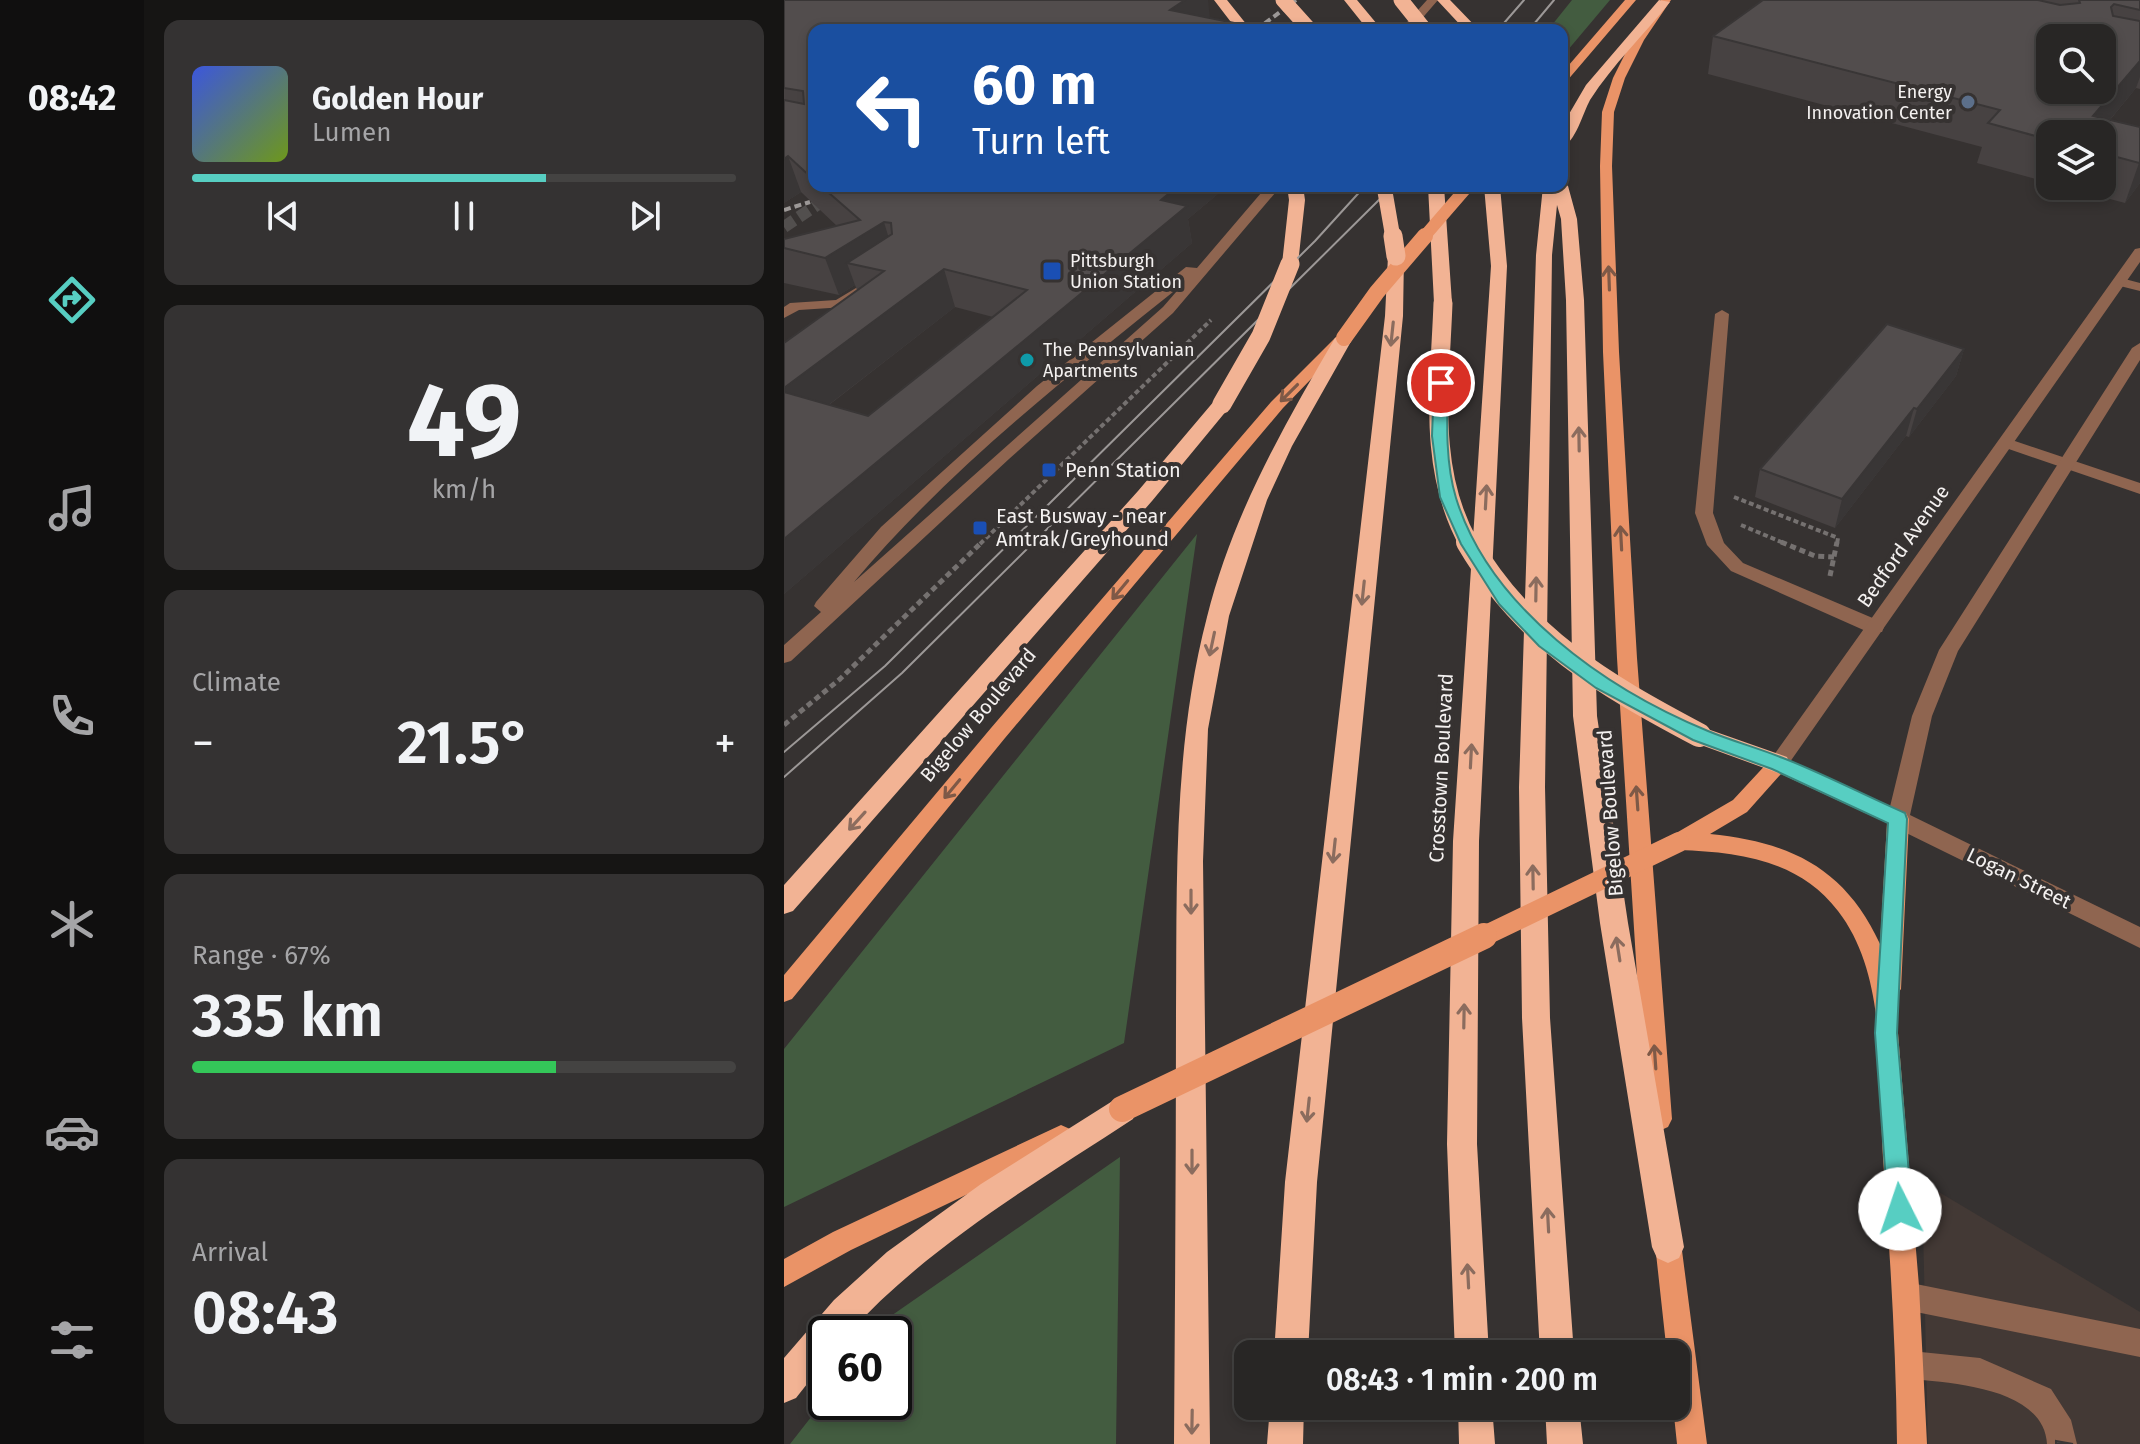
<!DOCTYPE html>
<html lang="en">
<head>
<meta charset="utf-8">
<style>
  body { margin:0; font-family:"Fira Sans",sans-serif; background:#343232; color:#f1f3f6; height:100vh; display:flex; flex-direction:column; font-size:30px; white-space:nowrap }
  * { box-sizing:border-box; margin:0 }
  p { font-size:26px; color:#a5a5a7 }
  .icon { flex:none; width:44px; height:44px; fill:none; stroke:currentColor; stroke-width:2; stroke-linecap:round; stroke-linejoin:round }
  .map { position:relative; flex:1; overflow:hidden }
  .panel { display:flex; flex-direction:column; gap:20px; padding:20px; background:#161514; width:640px }
  .panel>* { flex:none }
  .banner { position:absolute; left:24px; top:24px; width:760px; height:168px; border-radius:16px; box-shadow:0 4px 12px #0003,0 0 0 2px #444342; background:#1a4fa0; color:#fff; overflow:hidden }
  .controls { position:absolute; left:1252px; top:24px; display:grid; gap:16px }
  .controls a { display:grid; place-items:center; width:80px; height:80px; border-radius:16px; background:#282625; box-shadow:0 4px 12px #0003,0 0 0 2px #444342; font-size:40px }
  .speed { position:absolute; left:24px; top:1316px; display:flex; gap:16px; font-size:40px; font-weight:700; text-align:center }
  .speed>* { display:grid; place-content:center; width:104px; height:104px; border-radius:50%; background:#282625; box-shadow:0 4px 12px #0003,0 0 0 2px #444342; line-height:1 }
  .speed .limit { border:4px solid #111; border-radius:12px; background:#fff; color:#111 }
  .pin { position:absolute; display:grid; place-items:center; width:68px; height:68px; color:#fff; margin:-34px; border:4px solid #fff; border-radius:50%; box-shadow:0 2px 8px #0007 }
  .me { position:absolute; width:88px; margin:-44px; rotate:356deg; stroke-linejoin:round; filter:drop-shadow(0 0 6px #0008) }
  .turn { display:flex; align-items:center; gap:28px; height:168px; padding:0 32px; font-size:36px }
  .turn .icon { width:104px; height:104px; stroke-width:2.5 }
  .turn b { display:block; font-size:56px; line-height:68px }
  .big { font-size:60px; font-weight:600; line-height:1.1 }
  .panel .widget { flex:1; display:flex; flex-direction:column; justify-content:center; gap:12px; min-width:0; padding:0 28px; border-radius:16px; background:#343232 }
  .panel .dial { align-items:center; gap:0 }
  .dial b { font-size:104px; line-height:1 }
  .song { display:flex; align-items:center; gap:24px }
  .cover { width:96px; height:96px; border-radius:12px; background:linear-gradient(135deg,hsl(230 70% 55%),hsl(80 70% 35%)) }
  .played { height:8px; border-radius:4px; background:linear-gradient(90deg,#57cec2 65%,#444342 65%) }
  .keys { display:flex; justify-content:space-around; direction:ltr }
  .heat { display:flex; justify-content:space-between; align-items:center; font-size:44px; direction:ltr }
  .charge { height:12px; border-radius:6px; background:linear-gradient(90deg,#34c759 67%,#444342 0) }
  .trip { position:absolute; left:450px; top:1340px; width:456px; height:80px; border-radius:16px; background:#282625; box-shadow:0 4px 12px #0003,0 0 0 2px #444342; font-weight:600; line-height:80px; text-align:center }
  main { display:flex; flex:1; min-height:0 }
  .menu { display:flex; flex-direction:column; width:144px; justify-content:space-around; align-items:center; background:#100f0f; color:#a5a5a7 }
  .menu .icon { width:56px; height:56px }
  .menu .on { color:#57cec2 }
  .menu b { font-size:36px; color:#f1f3f6 }
  .map>svg:first-child { display:block }
  .built { fill:#433935 }
  .green { fill:#435c40 }
  .lines { fill:none; stroke-linecap:round; stroke-linejoin:round }
  .primary-tunnel { stroke:#524f4e; stroke-width:12; stroke-dasharray:12 6; stroke-linecap:butt }
  .path-far1 { stroke:#757170; stroke-width:4; stroke-dasharray:5 3; stroke-linecap:butt }
  .path { stroke:#757170; stroke-width:5; stroke-dasharray:6 4; stroke-linecap:butt }
  .service { fill:#8f6550; fill-rule:evenodd }
  .minor { fill:#8f6550; fill-rule:evenodd }
  .tertiary { fill:#8f6550; fill-rule:evenodd }
  .primary { fill:#ea9367; fill-rule:evenodd }
  .motorway { fill:#f2b394; fill-rule:evenodd }
  .tram { stroke:#9c9897; stroke-width:2 }
  .rail { stroke:#9c9897; stroke-width:4; stroke-dasharray:7 4; stroke-linecap:butt }
  .primary-bridge-far3 { stroke:#ea9367; stroke-width:12 }
  .primary-bridge-far2 { stroke:#ea9367; stroke-width:16 }
  .primary-bridge-far1 { stroke:#ea9367; stroke-width:20 }
  .primary-bridge { stroke:#ea9367; stroke-width:26 }
  .motorway-bridge-far2 { stroke:#f2b394; stroke-width:15 }
  .motorway-bridge-far1 { stroke:#f2b394; stroke-width:19 }
  .motorway-bridge { stroke:#f2b394; stroke-width:24 }
  .wall { fill:#474242; fill-rule:evenodd }
  .shaded-wall { fill:#393636 }
  .building { fill:#524d4d; stroke:#393636; stroke-width:2; fill-rule:evenodd }
  .oneway { stroke:#7e5947 }
  .oneway2 { stroke:#8b6c5e }
  .route { fill:#57cec2; stroke:#39867e; stroke-width:2 }
  .service-dot { fill:#5c6f8a; stroke:#363231; stroke-width:3 }
  .transit-dot { fill:#1a4fb4; stroke:#363231; stroke-width:3 }
  .culture-dot { fill:#0f9aa8; stroke:#363231; stroke-width:3 }
  .labels { text-anchor:middle; stroke-width:8; stroke-linejoin:round; paint-order:stroke }
  .far-poi-label { font-size:18px; fill:#f4f1f0; stroke:#363231; text-anchor:start }
  .poi-label { font-size:20px; fill:#f4f1f0; stroke:#363231; text-anchor:start }
  .street-label { font-size:20px; fill:#f4f1f0; stroke:#363231 }
</style>
</head>
<body>
<main>
<nav class="menu">
<b>08:42</b>
<svg class="icon on" aria-label="directions" viewBox="0 0 24 24"><path d="M12 3l9 9-9 9-9-9zM9 14v-3h6M13 9l2 2-2 2"/></svg>
<svg class="icon" aria-label="music" viewBox="0 0 24 24"><path d="M9 18V5l10-2v13"/><circle cx="6" cy="18" r="3"/><circle cx="16" cy="16" r="3"/></svg>
<svg class="icon" aria-label="phone" viewBox="0 0 24 24"><path d="M5 4h4l2 5-3 2q2 4 5 5l2-3 5 2v4C11 20 4 13 5 4z"/></svg>
<svg class="icon" aria-label="climate" viewBox="0 0 24 24"><path d="M12 3v18M4 7l16 10M4 17L20 7"/></svg>
<svg class="icon" aria-label="car" viewBox="0 0 24 24"><path d="M5 17H2v-5l4-1 3-4h7l3 4 3 1v5h-3M9 17h6M6 11h13"/><circle cx="7" cy="17" r="2"/><circle cx="17" cy="17" r="2"/></svg>
<svg class="icon" aria-label="filters" viewBox="0 0 24 24"><path d="M4 7h16M4 17h16"/><circle cx="9" cy="7" r="2"/><circle cx="15" cy="17" r="2"/></svg>
</nav>
<section class="panel">
<div class="widget">
<div class="song"><i class="cover"></i><div><b>Golden Hour</b><p>Lumen</p></div></div>
<div class="played"></div>
<div class="keys"><svg class="icon" aria-label="previous" viewBox="0 0 24 24"><path d="M18 5L8 12l10 7zM5 5v14"/></svg><svg class="icon" aria-label="pause" viewBox="0 0 24 24"><path d="M8 5v14M16 5v14"/></svg><svg class="icon" aria-label="next" viewBox="0 0 24 24"><path d="M6 5l10 7-10 7zM19 5v14"/></svg></div>
</div>
<div class="widget dial"><b>49</b><p>km/h</p></div>
<div class="widget"><p>Climate</p>
<div class="heat"><a>−</a><b class="big">21.5°</b><a>+</a></div>
</div>
<div class="widget"><p>Range · 67%</p><b class="big">335 km</b><div class="charge"></div></div>
<div class="widget"><p>Arrival</p><b class="big">08:43</b></div>
</section>
<div class="map">
<svg width="1356" height="1444" viewBox="0 0 1356 1444">
  <rect width="100%" height="100%" fill="#363231"/>
  <path class="built" d="M1138,1182L1356,1312V1444H1144Z"/>
  <path class="green" d="M788,0H826L778,57V30H764Z
    M413,534L340,1043L0,1207V1049Z
    M336,1157L332,1444H6L42,1398V1402H110V1334H92L104,1318Z"/>
  <g class="lines">
    <path class="primary-tunnel" d="M0,227L61,186"/>
    <path class="path-far1" d="M950,497L1054,538L1053,544
      M957,525L1002,544
      M196,544L427,320"/>
    <path class="path" d="M997,542L1031,556L1050,557
      M1046,576L1053,542
      M0,725L56,679L198,542"/>
    <path class="service" d="M643,0H654L628,30H616Z
      M483,186H497L389,313L225,459L7,661L0,663V645L37,612L30,606L32,602L97,527L253,386L402,267L413,268ZM399,284L379,307L70,582C165,469 284,376 399,284Z
      M77,285L84,289L82,292L61,307L15,310L0,318V307L6,303L52,300Z
      M938,310L945,314L929,513L940,543L959,563L1098,622L1100,627L1098,632H1084L947,571L923,545L911,513L931,314Z
      M1122,1282L1356,1329V1357L1122,1310L1112,1306L1108,1296L1112,1286Z
      M1127,1351L1196,1358L1267,1389L1287,1420L1293,1444H1263C1260,1388 1169,1383 1127,1379L1117,1375L1113,1365L1117,1355Z"/>
    <path class="minor" d="M1337,278L1356,283V291L1332,285L1330,282Z
      M1222,438L1356,483V494L1216,446L1214,443Z"/>
    <path class="tertiary" d="M1356,248V262L1001,769H987L984,764L987,759L1351,249Z
      M1356,343V360L1174,651L1148,716L1126,815L1356,927V948L1106,825L1103,819L1128,716L1155,650L1348,348Z"/>
    <path class="primary" d="M841,0H852L782,82L778,84V73Z
      M877,0H887L860,40L841,78L830,112L828,166L835,352L853,658L888,1119L884,1127L875,1131L866,1127L862,1119L833,658L819,352L816,166L818,112L829,78L848,40Z
      M557,335L565,340L562,343L499,408L221,738L8,999L0,1002V975L207,728L487,402L552,337Z
      M994,756L1122,813L1125,819L1117,989L1111,997L1135,1286L1143,1444H1113C1112,1349 1106,1253 1099,1158C1094,1079 1105,977 1054,911C1015,860 955,852 895,850L887,848L884,842L887,836L949,800L987,759ZM997,774L1103,823L1096,944C1061,868 1006,842 926,834L963,812Z
      M277,1125L286,1129L290,1137L286,1145L67,1250L0,1287V1259L49,1232Z
      M883,1222L892,1226L896,1235L923,1444H893L889,1406H892V1354H883L870,1235L874,1226Z"/>
    <path class="motorway" d="M430,0H443L467,30H453Z
      M560,0H573L598,30H584Z
      M653,0H666L695,30H681Z
      M875,0L886,2C860,35 829,64 806,100C799,113 791,143 778,147V126L802,85Z
      M778,182L784,186L793,219L800,300L813,716L844,923L900,1247L895,1258L884,1263L873,1258L868,1247L816,923L789,716L782,300L777,219L773,205L768,255L761,787L766,1018L790,1354H756L738,1018L735,787L752,255L759,186H778Z
      M503,186H519L521,200L514,264L506,269L498,264L505,200Z
      M644,186H660L668,303L659,308L650,303Z
      M700,186H716L723,266L695,841L693,1144L705,1354H671L663,1144L669,841L707,266Z
      M612,251L620,256L619,316L533,1182L524,1354H490L501,1182L601,316L604,256Z
      M560,333L569,338L508,446L483,500L445,616L424,729L419,861L426,1444H390C391,1301 392,1158 392,1014C393,881 389,747 423,617C448,516 499,427 551,338Z
      M438,398L448,404L368,501L9,911L0,914V885L354,491L431,400Z
      M915,726L1003,757L1006,764L1003,771L994,773L906,741L903,735L906,729Z
      M338,1095L349,1099L353,1109L349,1119C250,1184 144,1246 64,1334H42V1360L12,1398L0,1403V1358L50,1300L103,1252L197,1184Z
      M486,1406H520L519,1444H483Z
      M674,1406H708L711,1444H675Z
      M761,1406H795L799,1444H763Z"/>
    <path class="tram" d="M714,30L740,0
      M745,30L770,0
      M0,752L101,666L531,241L581,186
      M0,777L118,673L609,186"/>
    <path class="rail" d="M472,30L512,0
      M0,210L26,202"/>
    <path class="primary-bridge-far3" d="M639,238L684,186"/>
    <path class="primary-bridge-far2" d="M560,338L593,292L641,236"/>
    <path class="primary-bridge-far1" d="M696,938L895,842"/>
    <path class="primary-bridge" d="M338,1109L700,936"/>
    <path class="motorway-bridge-far2" d="M499,0L526,30
      M617,0L641,30
      M600,186L609,238"/>
    <path class="motorway-bridge-far1" d="M609,236L612,256
      M659,303C656,386 643,469 685,544
      M438,404L477,336L506,264"/>
    <path class="motorway-bridge" d="M684,542C741,639 819,684 915,735"/>
  </g>
  <path class="wall" d="M0,0L30,30V186H434L435,193L404,219L408,243L0,594V343L73,290L71,285L55,295L0,283V239L53,226L17,192L0,203ZM171,307L209,317L84,416L45,405Z
    M979,0H1356V89L1352,88L1326,120L1356,127V183L1341,203L1277,186H1318V134H1266V183L1193,163L1198,147L924,74L929,36Z
    M1180,349L1172,376L1125,437L1122,436L1051,528L971,497L976,469Z"/>
  <path class="shaded-wall" d="M401,0H424L426,19L386,10Z
    M1356,61V77L1352,88L1314,134L1309,116Z
    M4,156L17,192L0,203V159Z
    M1356,162V183L1341,203L1355,163Z
    M394,186H434L435,193L404,219L408,243L0,594V539L377,200Z
    M100,222L111,259L63,263L71,285L55,295L41,258Z
    M160,269L171,307L12,430L0,400V388Z
    M1180,349L1172,376L1125,437L1133,409Z
    M1130,408L1122,436L1051,528L1058,499Z"/>
  <path class="building" d="M0,0H401L386,10L485,30H30V180L4,156L0,159V100L20,104L19,91L0,88Z
    M979,0H1254L1276,5L1296,3L1295,0H1356V10L1330,4L1327,7L1329,16L1356,21V61L1309,116L1356,127V162L1355,163L1318,153V134H1266V140L1204,123L1216,110L929,36ZM1266,38H1318V90H1266Z
    M37,186H394L377,200L403,206L0,539V392L84,416L243,290L160,269L0,388V343L100,271L63,263L108,234L107,223L100,222L41,258L0,248V239L76,220Z
    M1103,324L1180,349L1133,409L1130,408L1058,499L976,469Z
    M1272,1441L1289,1444H1272Z"/>
  <defs><path id="oneway-shaft" d="M-6 0H5M1.5-3L5.5 0L1.5 3" fill="none" stroke-width="1.6" stroke-linecap="round" stroke-linejoin="round" transform="scale(2)"/></defs>
  <g class="oneway">
    <use href="#oneway-shaft" transform="translate(825 278) rotate(-92)"/>
    <use href="#oneway-shaft" transform="translate(505 393) rotate(135)"/>
    <use href="#oneway-shaft" transform="translate(837 538) rotate(-93)"/>
    <use href="#oneway-shaft" transform="translate(336 590) rotate(130)"/>
    <use href="#oneway-shaft" transform="translate(168 789) rotate(130)"/>
    <use href="#oneway-shaft" transform="translate(853 798) rotate(-94)"/>
    <use href="#oneway-shaft" transform="translate(871 1057) rotate(-94)"/>
  </g>
  <g class="oneway2">
    <use href="#oneway-shaft" transform="translate(608 334) rotate(96)"/>
    <use href="#oneway-shaft" transform="translate(795 439) rotate(-91)"/>
    <use href="#oneway-shaft" transform="translate(702 497) rotate(-87)"/>
    <use href="#oneway-shaft" transform="translate(752 589) rotate(-89)"/>
    <use href="#oneway-shaft" transform="translate(579 593) rotate(96)"/>
    <use href="#oneway-shaft" transform="translate(428 644) rotate(102)"/>
    <use href="#oneway-shaft" transform="translate(687 756) rotate(-87)"/>
    <use href="#oneway-shaft" transform="translate(73 821) rotate(132)"/>
    <use href="#oneway-shaft" transform="translate(550 851) rotate(96)"/>
    <use href="#oneway-shaft" transform="translate(749 877) rotate(-91)"/>
    <use href="#oneway-shaft" transform="translate(407 902) rotate(90)"/>
    <use href="#oneway-shaft" transform="translate(834 949) rotate(-99)"/>
    <use href="#oneway-shaft" transform="translate(680 1016) rotate(-89)"/>
    <use href="#oneway-shaft" transform="translate(524 1110) rotate(96)"/>
    <use href="#oneway-shaft" transform="translate(408 1162) rotate(90)"/>
    <use href="#oneway-shaft" transform="translate(764 1220) rotate(-93)"/>
    <use href="#oneway-shaft" transform="translate(684 1276) rotate(-93)"/>
    <use href="#oneway-shaft" transform="translate(408 1422) rotate(91)"/>
  </g>
  <path class="route" d="M657,379L664,383C663,420 661,462 672,498C706,608 822,689 924,731C948,741 974,748 999,758C1040,774 1080,795 1121,813L1123,819L1113,1033L1128,1209L1124,1217L1116,1220L1107,1217L1104,1209L1091,1033L1104,823L988,769L909,740L812,688L755,646L715,604L677,544L656,497L648,436L650,383Z"/>
  <circle class="service-dot" cx="1184" cy="102" r="8"/>
  <g class="transit-dot">
    <rect x="258" y="261" width="20" height="20" rx="4"/>
    <rect x="257" y="462" width="16" height="16" rx="4"/>
    <rect x="188" y="520" width="16" height="16" rx="4"/>
  </g>
  <circle class="culture-dot" cx="243" cy="360" r="8"/>
  <g class="labels">
    <g class="far-poi-label">
      <text x="1168" y="98" text-anchor="end">Energy<tspan x="1168" dy="21">Innovation Center</tspan></text>
      <text x="286" y="267">Pittsburgh<tspan x="286" dy="21">Union Station</tspan></text>
      <text x="259" y="356">The Pennsylvanian<tspan x="259" dy="21">Apartments</tspan></text>
    </g>
    <g class="poi-label">
      <text x="281" y="477">Penn Station</text>
      <text x="212" y="523">East Busway - near<tspan x="212" dy="23">Amtrak/Greyhound</tspan></text>
    </g>
    <g class="street-label">
      <text transform="translate(1119 546) rotate(-55)" y="7">Bedford Avenue</text>
      <text transform="translate(194 715) rotate(-50)" y="7">Bigelow Boulevard</text>
      <text transform="translate(657 768) rotate(-87)" y="7">Crosstown Boulevard</text>
      <text transform="translate(826 813) rotate(-94)" y="7">Bigelow Boulevard</text>
      <text transform="translate(1235 878) rotate(26)" y="7">Logan Street</text>
    </g>
  </g>
</svg>
<div class="controls">
<a><svg class="icon" aria-label="search" viewBox="0 0 24 24"><circle cx="10" cy="10" r="6"/><path d="M15 15l6 6"/></svg></a>
<a><svg class="icon" aria-label="layers" viewBox="0 0 24 24"><path d="M12 4l9 5-9 5-9-5zM3 14l9 5 9-5"/></svg></a>
</div>
<div class="speed"><div class="limit">60</div></div>
<div class="pin" style="left:657px;top:383px;background:#d93025"><svg class="icon" aria-label="arrive" viewBox="0 0 24 24"><path d="M6 21V4h12l-3 4 3 4H6"/></svg></div>
<svg class="me" style="left:1116px;top:1209px" viewBox="-20 -20 40 40"><circle r="19" fill="#fff"/><path d="M0-13L10 11 0 6-10 11z" fill="#57cec2"/></svg>
<div class="trip">08:43 · 1 min · 200 m</div>
<div class="banner">
<div class="turn"><svg class="icon" aria-label="left" viewBox="0 0 24 24"><path d="M17 20v-9H6M10 6l-5 5 5 5"/></svg><div><b>60 m</b>Turn left</div></div>
</div>
</div>
</main>
</body>
</html>
